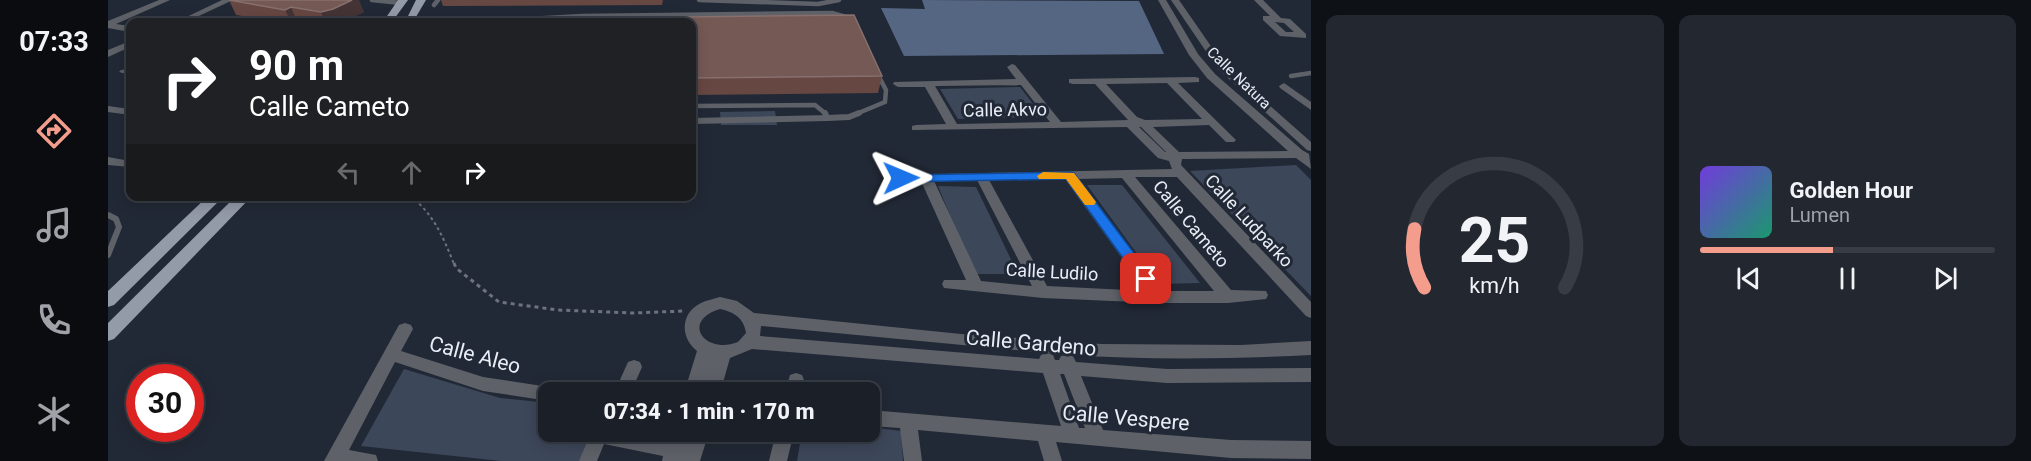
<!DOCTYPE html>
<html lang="en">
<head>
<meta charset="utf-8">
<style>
  body { margin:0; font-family:Roboto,sans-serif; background:#232730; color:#f1f3f6; height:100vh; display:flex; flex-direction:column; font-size:22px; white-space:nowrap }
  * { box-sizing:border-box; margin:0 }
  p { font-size:20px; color:#9fa2a8 }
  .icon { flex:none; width:33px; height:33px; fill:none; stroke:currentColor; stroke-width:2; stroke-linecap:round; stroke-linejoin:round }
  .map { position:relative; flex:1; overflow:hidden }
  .details { display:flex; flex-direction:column; gap:15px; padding:15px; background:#0e1116; width:720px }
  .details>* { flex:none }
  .banner { position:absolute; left:18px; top:18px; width:570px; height:183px; border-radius:12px; box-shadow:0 3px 15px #0003,0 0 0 2px #383d45; background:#202124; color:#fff; overflow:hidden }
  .speed { position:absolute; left:18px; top:364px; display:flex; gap:12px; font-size:30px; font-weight:700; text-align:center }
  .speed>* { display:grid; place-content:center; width:78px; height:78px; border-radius:50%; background:#1a1f28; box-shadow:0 3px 15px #0003,0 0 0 2px #383d45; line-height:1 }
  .speed .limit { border:9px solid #d22; background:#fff; color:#111 }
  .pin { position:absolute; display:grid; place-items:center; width:51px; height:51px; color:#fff; margin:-26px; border-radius:12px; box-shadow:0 3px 9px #0006 }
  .me { position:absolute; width:66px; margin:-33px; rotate:89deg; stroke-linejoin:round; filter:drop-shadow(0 0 4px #0008) }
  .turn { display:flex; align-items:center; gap:21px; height:126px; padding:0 24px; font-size:27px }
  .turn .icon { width:78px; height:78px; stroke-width:2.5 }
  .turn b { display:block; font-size:42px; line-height:51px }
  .lanes { display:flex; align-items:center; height:57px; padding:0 24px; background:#0003; justify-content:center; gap:30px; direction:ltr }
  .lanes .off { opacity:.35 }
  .details .card { flex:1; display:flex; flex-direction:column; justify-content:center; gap:9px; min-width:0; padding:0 21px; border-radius:12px; background:#232730 }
  .details .dial { align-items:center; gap:0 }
  .dial svg { height:156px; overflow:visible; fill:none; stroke:#383d45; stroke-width:7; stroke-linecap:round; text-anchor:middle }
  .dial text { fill:#f1f3f6; stroke:none }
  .song { display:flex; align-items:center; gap:18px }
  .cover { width:72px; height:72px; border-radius:9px; background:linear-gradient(135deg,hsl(260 70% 55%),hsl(160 70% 35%)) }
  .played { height:6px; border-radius:3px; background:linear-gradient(90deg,#f49d8d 45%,#383d45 45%) }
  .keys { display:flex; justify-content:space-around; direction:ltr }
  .details .tiles { flex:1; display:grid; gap:15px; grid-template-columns:repeat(2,1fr) }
  .trip { position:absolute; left:430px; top:382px; width:342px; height:60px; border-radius:12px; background:#1a1f28; box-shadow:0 3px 15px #0003,0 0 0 2px #383d45; font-weight:800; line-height:60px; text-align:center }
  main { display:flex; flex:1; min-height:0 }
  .tab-bar { display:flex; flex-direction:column; width:108px; justify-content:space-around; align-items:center; background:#0a0c10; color:#9fa2a8 }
  .tab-bar .icon { width:42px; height:42px }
  .tab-bar .active { color:#f49d8d }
  .tab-bar b { font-size:27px; color:#f1f3f6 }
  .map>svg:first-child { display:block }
  .green { fill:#3d475a }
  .water { fill:#556683 }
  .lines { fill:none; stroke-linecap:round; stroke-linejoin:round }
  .path-far1 { stroke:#6d737e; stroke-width:2; stroke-dasharray:3 3; stroke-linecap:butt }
  .path { stroke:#6d737e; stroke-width:3; stroke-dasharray:4 4; stroke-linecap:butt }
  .lane-far1 { stroke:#5e6268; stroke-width:4.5 }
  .lane { stroke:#5e6268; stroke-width:6 }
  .street { fill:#5e6268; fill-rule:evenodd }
  .primary { fill:#939aa8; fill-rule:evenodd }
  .wall { fill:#674742 }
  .shaded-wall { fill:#453435 }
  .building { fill:#755955; stroke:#87706e; stroke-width:1.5 }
  .route { fill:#1a73e8; stroke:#114b97; stroke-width:1.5 }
  .slow { fill:#f59e0b }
  .labels { text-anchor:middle; stroke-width:6; stroke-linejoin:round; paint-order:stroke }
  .far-street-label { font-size:15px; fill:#e8edf6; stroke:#222936 }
  .street-label { font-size:18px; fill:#e8edf6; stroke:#222936 }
  .near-street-label { font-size:21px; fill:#e8edf6; stroke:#222936 }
</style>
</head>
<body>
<main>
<nav class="tab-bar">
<b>07:33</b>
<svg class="icon active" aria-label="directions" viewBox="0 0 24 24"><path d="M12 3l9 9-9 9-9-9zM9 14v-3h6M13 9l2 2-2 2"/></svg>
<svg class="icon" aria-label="music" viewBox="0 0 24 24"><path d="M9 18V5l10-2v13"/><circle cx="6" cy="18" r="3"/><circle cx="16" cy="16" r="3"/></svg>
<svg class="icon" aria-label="phone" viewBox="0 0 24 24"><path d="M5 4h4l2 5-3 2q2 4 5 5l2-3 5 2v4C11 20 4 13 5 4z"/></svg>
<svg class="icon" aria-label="climate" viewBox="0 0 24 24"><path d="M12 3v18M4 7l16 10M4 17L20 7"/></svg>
</nav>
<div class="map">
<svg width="1203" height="461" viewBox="0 0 1203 461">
  <rect width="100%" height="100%" fill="#222936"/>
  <path class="green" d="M912,87L935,117L850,119L832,89Z
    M667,111L669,125H613L612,112Z
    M1188,165L1203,180V296L1082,171Z
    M979,185H1014L1092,283L1051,284Z
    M830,186L868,187L910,274H866Z
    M296,369L392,398L441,403V432H482L472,461H393L253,446Z
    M762,427L793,431L795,461H689L694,432H762Z"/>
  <path class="water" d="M814,0L1031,1L1056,54L796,56L773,8L817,9Z"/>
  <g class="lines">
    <path class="path-far1" d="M302,196C326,214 335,237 346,264"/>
    <path class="path" d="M346,263L348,268L391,302L450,310L525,313L576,311"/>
    <path class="lane-far1" d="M264,0L293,3
      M591,0L710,4L731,0
      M326,5L330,0
      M401,20L475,16L724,13L745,19
      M1183,76L1203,73
      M584,106L707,105L718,114
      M748,114L777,102L778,90L769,73"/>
    <path class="lane" d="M717,113L719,118L741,117L751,113
      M584,121L719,118
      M0,215L8,219L11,227L0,255"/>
    <path class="street" d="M51,0H62L8,24L22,26V32L0,28V21Z
      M114,0H125L78,22H68Z
      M1050,0H1058L1090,54L1107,74L1194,150L1201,154L1203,169L1188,158L1074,159L1073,165L1203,302V318L1198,316L1069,177H1027L1123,290L1158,291L1160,295L1158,299L1120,303H1051L935,298L836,288L834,284L836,280H858L813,181H789L787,178L789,175L1064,169L1061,161L1050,158L1019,127L804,130V126L808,125L838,124L817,87H790L785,84L786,82L908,79L899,67L904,64L907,65L953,122L1020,120L987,84H965L961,83V79L1087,77L1091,78V82L1070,83L1128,140L1126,142H1118L1101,125L1045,127L1071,152L1180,151L1099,78L1081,55ZM1059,83L1094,119L1037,120L1029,117L998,84ZM913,85L942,122L849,124L827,86ZM1031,127H1033L1058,152H1057ZM1014,178L1106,291H1055L969,179ZM957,179L1038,291L939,286L881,180ZM869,180L924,286L873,281L826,181Z
      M1063,0H1071L1116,65L1203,142V151L1199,150L1110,69Z
      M1146,0H1155L1173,18L1182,19L1198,34V38L1172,36L1155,20V16H1162ZM1167,22L1176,23L1186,32H1178Z
      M22,41V47L0,57V50Z
      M22,69V75L11,72L13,70Z
      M1176,83L1203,102V110L1172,88L1171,86Z
      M0,106L22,109V115L0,112Z
      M0,157L22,161V167L0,165Z
      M612,297L629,301L646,313L853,334L993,344L1133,345L1203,341V355C1122,359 1041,360 960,355L965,356L968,362L1059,369L1203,368V382L1059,383L973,376L995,430L1123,440L1203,441V459L1123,458L948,442L954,461H936L930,441L810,430L814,461H796L792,428L762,426V410L953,426L935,373L644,349L622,358L612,393H594L604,357L594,393H576L589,351C572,338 572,313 593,303C599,300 606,299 612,297ZM612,309C626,312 636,318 638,333L630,342C597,355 572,321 612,309ZM653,326L939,353L933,355L931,359L652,336ZM939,353L958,355L953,356L951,360H947L945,355ZM952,374H956L977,428H971Z
      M297,323L303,325L305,329L293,351L375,377L441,387L447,389L449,393H441V401L375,391L287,362L241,450L268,455L270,461H216L291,325Z
      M526,360L532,362L534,367L523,392L502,393L511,382L520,362Z
      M688,373L694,375L696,380L695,393H677L682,375Z
      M483,432H517L561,441L564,432H582L579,444L583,432H601L592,461H554L555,456L496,444L489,461H471Z
      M668,432H686L679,461H661Z"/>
    <path class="primary" d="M290,0H300L284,22H275Z
      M308,0H318L305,22H297Z
      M100,196H116L6,305L0,307V291Z
      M128,196H144L6,339L0,341V323Z"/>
  </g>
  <path class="wall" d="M121,0L256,12L234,22H172L128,15Z
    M333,0H555L554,5L335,6Z
    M584,22L774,76L770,93L584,95Z"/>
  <path class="shaded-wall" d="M233,0H251L256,12L234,22H217L213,12Z
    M183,7L189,22H183L177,10Z"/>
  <path class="building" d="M121,0H244L225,9L213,12L183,7L177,10Z
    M746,15L774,76L584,78V22H327L329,20Z"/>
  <path class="route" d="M961,172L966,173L1043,276L1045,279L1043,283H1033L958,179L793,182L787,178L793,175Z"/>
  <path class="slow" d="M935,172L966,173L988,202L986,205H977L958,179H931L929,176Z"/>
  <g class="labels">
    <g class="far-street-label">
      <text transform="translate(1131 78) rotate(44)" y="5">Calle Natura</text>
    </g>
    <g class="street-label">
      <text transform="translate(897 110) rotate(-1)" y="6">Calle Akvo</text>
      <text transform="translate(1141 221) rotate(47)" y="6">Calle Ludparko</text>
      <text transform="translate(1083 224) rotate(50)" y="6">Calle Cameto</text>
      <text transform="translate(944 272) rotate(3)" y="6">Calle Ludilo</text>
    </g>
    <g class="near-street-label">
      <text transform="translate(923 343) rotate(5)" y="7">Calle Gardeno</text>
      <text transform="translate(367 355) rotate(15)" y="7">Calle Aleo</text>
      <text transform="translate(1018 418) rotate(5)" y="7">Calle Vespere</text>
    </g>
  </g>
</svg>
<div class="speed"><div class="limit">30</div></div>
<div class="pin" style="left:1038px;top:279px;background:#d93025"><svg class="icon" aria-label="arrive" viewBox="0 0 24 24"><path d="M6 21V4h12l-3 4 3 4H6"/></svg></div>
<svg class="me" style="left:793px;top:178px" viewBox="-20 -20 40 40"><path d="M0-17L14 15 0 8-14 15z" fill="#1a73e8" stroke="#fff" stroke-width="4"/></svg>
<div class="trip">07:34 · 1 min · 170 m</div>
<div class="banner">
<div class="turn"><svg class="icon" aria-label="right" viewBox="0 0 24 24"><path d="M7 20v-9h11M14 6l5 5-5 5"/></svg><div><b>90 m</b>Calle Cameto</div></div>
<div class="lanes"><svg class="icon off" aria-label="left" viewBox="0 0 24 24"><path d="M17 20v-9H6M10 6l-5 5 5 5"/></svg><svg class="icon off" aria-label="ahead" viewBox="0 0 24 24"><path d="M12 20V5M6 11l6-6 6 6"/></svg><svg class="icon" aria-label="right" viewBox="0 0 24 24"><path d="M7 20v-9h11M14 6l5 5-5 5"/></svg></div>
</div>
</div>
<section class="details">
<div class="tiles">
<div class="card dial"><svg viewBox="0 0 100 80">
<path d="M14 69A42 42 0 1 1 86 69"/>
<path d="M14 69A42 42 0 0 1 9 39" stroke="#f49d8d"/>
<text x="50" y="56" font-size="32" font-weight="700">25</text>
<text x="50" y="72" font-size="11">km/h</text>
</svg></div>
<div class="card">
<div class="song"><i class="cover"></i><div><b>Golden Hour</b><p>Lumen</p></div></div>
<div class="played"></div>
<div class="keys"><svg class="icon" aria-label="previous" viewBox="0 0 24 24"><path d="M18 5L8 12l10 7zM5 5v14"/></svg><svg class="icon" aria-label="pause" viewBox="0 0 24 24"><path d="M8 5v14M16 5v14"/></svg><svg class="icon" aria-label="next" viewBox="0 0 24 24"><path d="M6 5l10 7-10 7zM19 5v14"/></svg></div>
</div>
</div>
</section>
</main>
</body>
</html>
